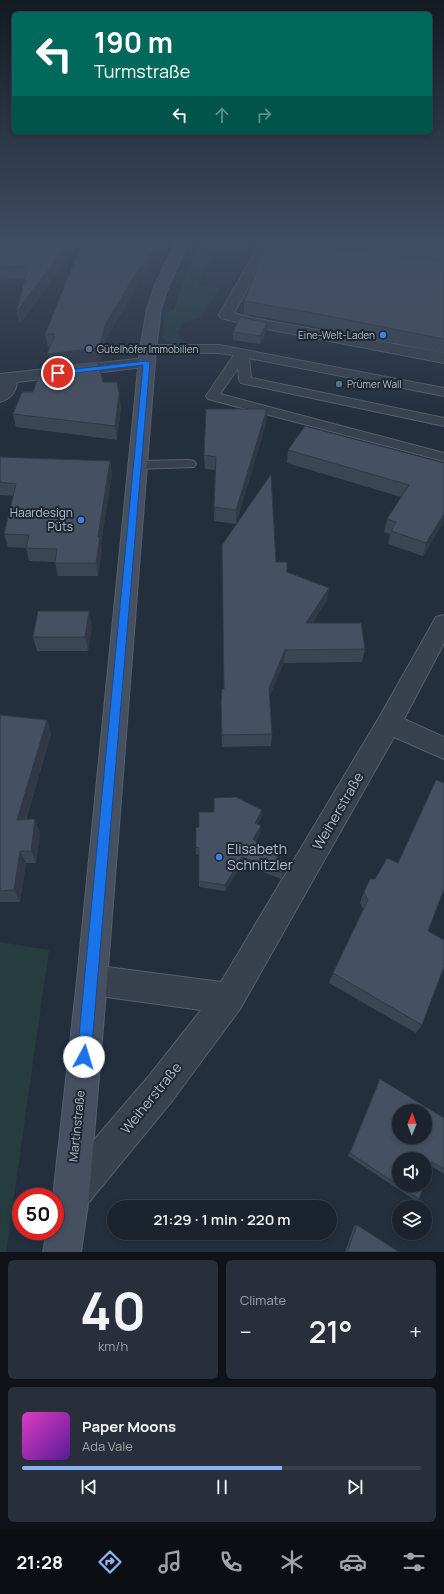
<!DOCTYPE html>
<html lang="en">
<head>
<meta charset="utf-8">
<style>
  body { margin:0; font-family:Manrope,sans-serif; background:#282f3a; color:#f1f3f6; height:100vh; display:flex; flex-direction:column; font-size:15px; white-space:nowrap }
  * { box-sizing:border-box; margin:0 }
  p { font-size:13px; color:#a0a4aa }
  .icon { flex:none; width:22px; height:22px; fill:none; stroke:currentColor; stroke-width:2; stroke-linecap:round; stroke-linejoin:round }
  .map { position:relative; height:1252px; overflow:hidden }
  .sheet { display:flex; flex-direction:column; gap:8px; padding:8px; background:#0f1319; flex:1 }
  .sheet>* { flex:none }
  .top-card { position:absolute; left:12px; top:12px; width:420px; height:122px; border-radius:6px; box-shadow:0 2px 6px #0003,0 0 0 1px #39404a; background:#00695c; color:#fff; overflow:hidden }
  .needle { width:26px; rotate:1deg }
  .tools { position:absolute; left:392px; top:1104px; display:grid; gap:8px }
  .tools a { display:grid; place-items:center; width:40px; height:40px; border-radius:50%; background:#1b232e; box-shadow:0 2px 6px #0003,0 0 0 1px #39404a; font-size:20px }
  .speed { position:absolute; left:12px; top:1188px; display:flex; gap:8px; font-size:20px; font-weight:700; text-align:center }
  .speed>* { display:grid; place-content:center; width:52px; height:52px; border-radius:50%; background:#1b232e; box-shadow:0 2px 6px #0003,0 0 0 1px #39404a; line-height:1 }
  .speed .limit { border:6px solid #d22; background:#fff; color:#111 }
  .pin { position:absolute; display:grid; place-items:center; width:34px; height:34px; color:#fff; margin:-17px; border:2px solid #fff; border-radius:50%; box-shadow:0 1px 4px #0007 }
  .me { position:absolute; width:44px; margin:-22px; rotate:6deg; stroke-linejoin:round; filter:drop-shadow(0 0 3px #0008) }
  .turn { display:flex; align-items:center; gap:14px; height:84px; padding:0 16px; font-size:18px }
  .turn .icon { width:52px; height:52px; stroke-width:2.5 }
  .turn b { display:block; font-size:28px; line-height:34px }
  .lanes { display:flex; align-items:center; height:38px; padding:0 16px; background:#0003; justify-content:center; gap:20px; direction:ltr }
  .lanes .off { opacity:.35 }
  .big { font-size:30px; font-weight:600; line-height:1.1 }
  .sheet .widget { flex:1; display:flex; flex-direction:column; justify-content:center; gap:6px; min-width:0; padding:0 14px; border-radius:6px; background:#282f3a }
  .sheet .dial { align-items:center; gap:0 }
  .dial b { font-size:52px; line-height:1 }
  .song { display:flex; align-items:center; gap:12px }
  .cover { width:48px; height:48px; border-radius:6px; background:linear-gradient(135deg,hsl(310 70% 55%),hsl(270 70% 35%)) }
  .played { height:4px; border-radius:2px; background:linear-gradient(90deg,#8ab4f8 65%,#39404a 65%) }
  .keys { display:flex; justify-content:space-around; direction:ltr }
  .heat { display:flex; justify-content:space-between; align-items:center; font-size:22px; direction:ltr }
  .sheet .tiles { flex:1; display:grid; gap:8px; grid-template-columns:1fr 1fr }
  .widget:last-child { grid-column:span 2 }
  .trip { position:absolute; left:107px; top:1200px; width:230px; height:40px; border-radius:20px; background:#1b232e; box-shadow:0 2px 6px #0003,0 0 0 1px #39404a; font-weight:600; line-height:40px; text-align:center }
  .dock { display:flex; height:64px; justify-content:space-around; align-items:center; background:#0b0e12; color:#a0a4aa }
  .dock .icon { width:28px; height:28px }
  .dock .selected { color:#8ab4f8 }
  .dock b { font-size:18px; color:#f1f3f6 }
  .map>svg:first-child { display:block }
  .green { fill:#263c3f }
  .lines { fill:none; stroke-linecap:round; stroke-linejoin:round }
  .service-casing { stroke:#565f6c; stroke-width:2 }
  .pedestrian-casing { stroke:#565f6c; stroke-width:2 }
  .minor-casing { stroke:#565f6c; stroke-width:2 }
  .secondary-casing { stroke:#565f6c; stroke-width:2 }
  .service { fill:#38414e; fill-rule:evenodd }
  .pedestrian { fill:#38414e; fill-rule:evenodd }
  .minor { fill:#38414e; fill-rule:evenodd }
  .secondary { fill:#465061; fill-rule:evenodd }
  .wall { fill:#3b4654 }
  .shaded-wall { fill:#303945 }
  .building { fill:#455162; stroke:#303945; fill-rule:evenodd }
  .route { fill:#1a73e8; stroke:#114b97 }
  .shop-dot { fill:#3f7fe0; stroke:#1d2633; stroke-width:1.5 }
  .service-dot { fill:#5c6f8a; stroke:#1d2633; stroke-width:1.5 }
  .labels { text-anchor:middle; stroke-width:4; stroke-linejoin:round; paint-order:stroke }
  .far-poi-label { font-size:10px; fill:#b4bcc9; stroke:#1d2633; text-anchor:start }
  .poi-label { font-size:12px; fill:#b4bcc9; stroke:#1d2633; text-anchor:end }
  .street-label { font-size:12px; fill:#b4bcc9; stroke:#1d2633 }
  .near-street-label { font-size:14px; fill:#b4bcc9; stroke:#1d2633 }
  .near-poi-label { font-size:14px; fill:#b4bcc9; stroke:#1d2633; text-anchor:start }
</style>
</head>
<body>
<div class="map">
<svg width="444" height="1252" viewBox="0 0 444 1252">
  <rect width="100%" height="100%" fill="#242f3e"/>
  <path class="green" d="M203,240H250L240,254L218,252L205,270L197,285L220,287L201,317C190,320 182,322 177,332L180,338L187,343H173L166,341L162,337L165,313L174,309L187,272Z
    M0,942L49,950L6,1252H0Z"/>
  <g class="lines">
    <defs>
      <path id="service" d="M148,345H219L444,388V396L249,358L251,378L444,418V426L241,383L239,380L238,368L220,394L444,453V461L208,399L206,396L234,355L219,353L144,352L142,349L144,346Z
        M189,460L194,461L196,464L194,467L137,469L132,468L130,465L132,462L137,461Z"/>
      <path id="pedestrian" d="M262,240H275L231,318L226,319L221,318L219,315Z"/>
      <path id="minor" d="M226,311L253,318L444,353V363L252,326L221,318L219,315L221,312Z
        M146,358L152,360L154,363L152,366L17,382C16,392 10,399 0,402V374Z
        M444,615V643L404,719L444,737V759L394,737L240,1009L172,1101L84,1208L71,1213L58,1208L53,1195L58,1182L148,1077L201,1010L92,995L81,991L77,980L81,969L92,965L221,982L380,716L436,617Z"/>
      <path id="secondary" d="M177,240H190L169,285L161,309L156,349L107,980L89,1196L81,1252H43L47,1231H55V1197H53L77,980L140,349L147,309L155,285Z"/>
    </defs>
    <use href="#service" class="service-casing"/>
    <use href="#pedestrian" class="pedestrian-casing"/>
    <use href="#minor" class="minor-casing"/>
    <use href="#secondary" class="secondary-casing"/>
    <use href="#service" class="service"/>
    <use href="#pedestrian" class="pedestrian"/>
    <use href="#minor" class="minor"/>
    <use href="#secondary" class="secondary"/>
  </g>
  <path class="wall" d="M0,240H80L21,323L19,322L17,309L25,279L0,280Z
    M279,240H444V353L312,326L244,314V301L253,279V269L279,242Z
    M136,288L106,339L100,361L98,362L103,382L121,407L117,440L16,427L13,414L33,392L50,366V347H48L45,334Z
    M267,323V330L260,344L233,340V332Z
    M267,409L266,423L236,524L214,521L215,470L205,469L204,455Z
    M288,450L444,463V521L423,556L388,544L390,534L384,532L387,519L401,497L287,463Z
    M0,457L110,461L112,474L101,543L102,550L98,576H58L55,562L29,561L26,548L8,547L4,534L13,496L0,495Z
    M276,562L287,572L327,600L312,623L365,649L362,662L284,663L269,696L272,734L271,746L222,747L221,714L224,689Z
    M92,626L88,651H37L33,637Z
    M0,715L47,720L51,734L26,820L40,832L36,863H26L20,902H0Z
    M444,783V893L443,892L428,931L422,1025L416,1033L329,983L333,973L363,909L360,903L364,892L375,879L398,863Z
    M214,798L262,810V817L257,825L260,833L256,841L286,871L281,879L242,864L225,891L199,887V855L196,854V847L199,827L214,812Z
    M380,1079L444,1118V1174L431,1166L419,1199L416,1201L348,1156L378,1083Z
    M357,1225L399,1252H345L354,1226Z"/>
  <path class="shaded-wall" d="M70,240H80L21,323L18,310Z
    M158,240H166L136,288L106,339L100,361L50,367L47,354L135,275Z
    M267,323V330L260,344V336Z
    M119,394L121,407L117,440L115,426Z
    M267,409L266,423L236,524V510Z
    M110,461L112,474L101,543L102,550L98,576L96,563L98,537Z
    M444,514V521L423,556L426,543Z
    M329,588L327,600L304,636L306,623Z
    M89,611L92,626L88,651L85,637Z
    M285,650L284,663L268,700L269,688Z
    M47,720L51,734L22,832L17,820Z
    M262,810V817L254,830L255,823Z
    M35,819L40,832L36,863L31,851Z
    M261,826L260,833L253,846V839Z
    M20,851L26,863L20,902L14,890Z
    M242,857V864L225,891V885Z
    M287,864L286,871L281,879L282,873Z"/>
  <path class="building" d="M0,240H70L18,310L17,309L28,266L0,267Z
    M83,240H158L135,275L105,325L99,348L47,354L55,334H45Z
    M360,240H444V250Z
    M271,241L444,261V339L313,313L244,301L257,270L253,269Z
    M240,317L267,323L260,336L233,332Z
    M98,361L103,382H117L119,394L115,426L13,414L22,392H33L42,367Z
    M206,409H267L236,510L214,507L216,457L204,455Z
    M305,426L444,463V514L426,543L391,531L396,522L387,519L409,485L288,450Z
    M0,457L110,461L98,537H100L96,563H55L57,549L26,548L29,535L4,534L16,484L0,482Z
    M271,474L276,562H287V572L329,588L306,623H361L365,649L285,650L269,688L272,734L222,735L221,702L222,689H224L222,545Z
    M38,611H89L85,637H33Z
    M0,715L47,720L17,820L35,819L31,851H20L14,890L0,891Z
    M436,780L444,783V889L428,931L444,940V967L422,1025L333,973L368,900L364,892L370,879H375L387,858L398,863Z
    M236,797L262,810L255,823L261,826L253,839L287,864L282,873L242,857L225,885L199,881V848L196,847V828L199,827V812H214V798Z
    M380,1079L444,1118V1169L432,1162L425,1183V1159H399V1185H424L419,1199L350,1153ZM399,1111H425V1137H399Z
    M357,1225L399,1252H347Z"/>
  <linearGradient id="sky" x2="0" y2="1"><stop stop-color="#141a22"/><stop offset="0.58" stop-color="#3f4d63"/><stop offset="1" stop-color="#3f4d63" stop-opacity="0"/></linearGradient>
  <rect width="444" height="416" fill="url(#sky)"/>
  <path class="route" d="M146,361L150,362L91,1057L89,1062L84,1064L79,1062L77,1057L143,365L58,375L55,373L58,371Z"/>
  <g class="shop-dot">
    <circle cx="383" cy="335" r="4"/>
    <circle cx="81" cy="520" r="4"/>
    <circle cx="219" cy="857" r="4"/>
  </g>
  <g class="service-dot">
    <circle cx="89" cy="349" r="4"/>
    <circle cx="339" cy="384" r="4"/>
  </g>
  <g class="labels">
    <g class="far-poi-label">
      <text x="375" y="339" text-anchor="end">Eine-Welt-Laden</text>
      <text x="97" y="353">Gütelhöfer Immobilien</text>
      <text x="347" y="388">Prümer Wall</text>
    </g>
    <g class="poi-label">
      <text x="73" y="517">Haardesign<tspan x="73" dy="14">Püts</tspan></text>
    </g>
    <g class="street-label">
      <text transform="translate(77 1126) rotate(-84)" y="4">Martinstraße</text>
    </g>
    <g class="near-street-label">
      <text transform="translate(338 811) rotate(-60)" y="5">Weiherstraße</text>
      <text transform="translate(151 1098) rotate(-51)" y="5">Weiherstraße</text>
    </g>
    <g class="near-poi-label">
      <text x="227" y="854">Elisabeth<tspan x="227" dy="16">Schnitzler</tspan></text>
    </g>
  </g>
</svg>
<div class="tools">
<a><svg class="needle" viewBox="-14 -14 28 28"><path d="M0-13l5 13h-10z" fill="#e53935"/><path d="M0 13l5-13h-10z" fill="#a0a4aa"/></svg></a>
<a><svg class="icon" aria-label="sound" viewBox="0 0 24 24"><path d="M4 9h4l5-4v14l-5-4H4zM17 9q2 3 0 6"/></svg></a>
<a><svg class="icon" aria-label="layers" viewBox="0 0 24 24"><path d="M12 4l9 5-9 5-9-5zM3 14l9 5 9-5"/></svg></a>
</div>
<div class="speed"><div class="limit">50</div></div>
<div class="pin" style="left:58px;top:373px;background:#d93025"><svg class="icon" aria-label="arrive" viewBox="0 0 24 24"><path d="M6 21V4h12l-3 4 3 4H6"/></svg></div>
<svg class="me" style="left:84px;top:1057px" viewBox="-20 -20 40 40"><circle r="19" fill="#fff"/><path d="M0-13L10 11 0 6-10 11z" fill="#1a73e8"/></svg>
<div class="trip">21:29 · 1 min · 220 m</div>
<div class="top-card">
<div class="turn"><svg class="icon" aria-label="left" viewBox="0 0 24 24"><path d="M17 20v-9H6M10 6l-5 5 5 5"/></svg><div><b>190 m</b>Turmstraße</div></div>
<div class="lanes"><svg class="icon" aria-label="left" viewBox="0 0 24 24"><path d="M17 20v-9H6M10 6l-5 5 5 5"/></svg><svg class="icon off" aria-label="ahead" viewBox="0 0 24 24"><path d="M12 20V5M6 11l6-6 6 6"/></svg><svg class="icon off" aria-label="right" viewBox="0 0 24 24"><path d="M7 20v-9h11M14 6l5 5-5 5"/></svg></div>
</div>
</div>
<section class="sheet">
<div class="tiles">
<div class="widget dial"><b>40</b><p>km/h</p></div>
<div class="widget"><p>Climate</p>
<div class="heat"><a>−</a><b class="big">21°</b><a>+</a></div>
</div>
<div class="widget">
<div class="song"><i class="cover"></i><div><b>Paper Moons</b><p>Ada Vale</p></div></div>
<div class="played"></div>
<div class="keys"><svg class="icon" aria-label="previous" viewBox="0 0 24 24"><path d="M18 5L8 12l10 7zM5 5v14"/></svg><svg class="icon" aria-label="pause" viewBox="0 0 24 24"><path d="M8 5v14M16 5v14"/></svg><svg class="icon" aria-label="next" viewBox="0 0 24 24"><path d="M6 5l10 7-10 7zM19 5v14"/></svg></div>
</div>
</div>
</section>
<nav class="dock">
<b>21:28</b>
<svg class="icon selected" aria-label="directions" viewBox="0 0 24 24"><path d="M12 3l9 9-9 9-9-9zM9 14v-3h6M13 9l2 2-2 2"/></svg>
<svg class="icon" aria-label="music" viewBox="0 0 24 24"><path d="M9 18V5l10-2v13"/><circle cx="6" cy="18" r="3"/><circle cx="16" cy="16" r="3"/></svg>
<svg class="icon" aria-label="phone" viewBox="0 0 24 24"><path d="M5 4h4l2 5-3 2q2 4 5 5l2-3 5 2v4C11 20 4 13 5 4z"/></svg>
<svg class="icon" aria-label="climate" viewBox="0 0 24 24"><path d="M12 3v18M4 7l16 10M4 17L20 7"/></svg>
<svg class="icon" aria-label="car" viewBox="0 0 24 24"><path d="M5 17H2v-5l4-1 3-4h7l3 4 3 1v5h-3M9 17h6M6 11h13"/><circle cx="7" cy="17" r="2"/><circle cx="17" cy="17" r="2"/></svg>
<svg class="icon" aria-label="filters" viewBox="0 0 24 24"><path d="M4 7h16M4 17h16"/><circle cx="9" cy="7" r="2"/><circle cx="15" cy="17" r="2"/></svg>
</nav>
</body>
</html>
